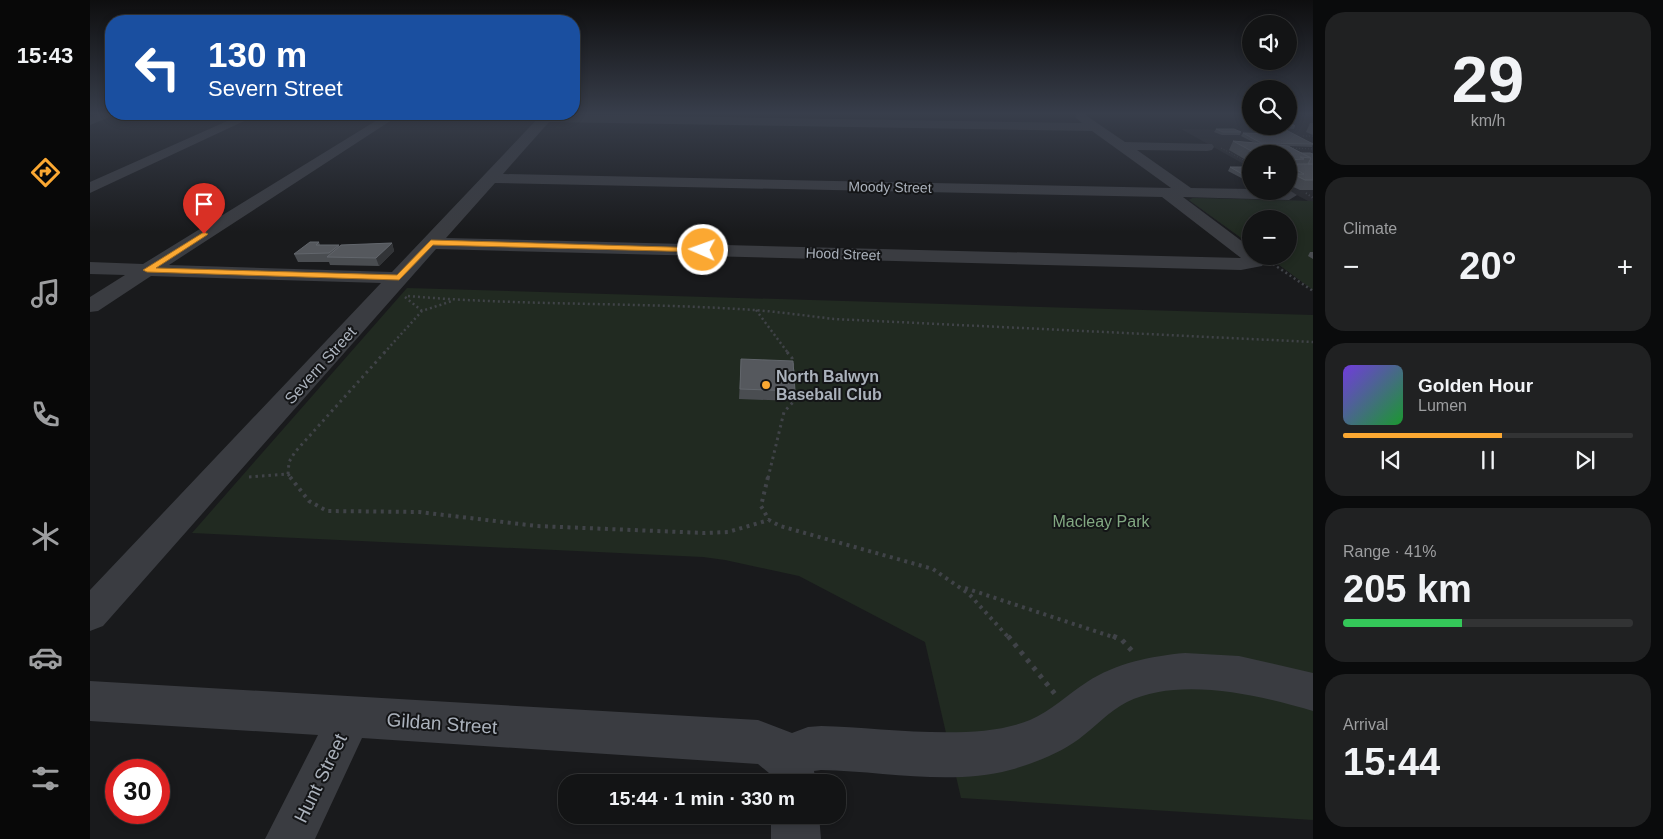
<!DOCTYPE html>
<html lang="en">
<head>
<meta charset="utf-8">
<style>
  body { margin:0; font-family:Arial,sans-serif; background:#202122; color:#f1f3f6; height:100vh; display:flex; flex-direction:column; font-size:19px; white-space:nowrap }
  * { box-sizing:border-box; margin:0 }
  p { font-size:16px; color:#9d9ea0 }
  .icon { flex:none; width:28px; height:28px; fill:none; stroke:currentColor; stroke-width:2; stroke-linecap:round; stroke-linejoin:round }
  .map { position:relative; flex:1; overflow:hidden }
  .drawer { display:flex; flex-direction:column; gap:12px; padding:12px; background:#0a0b0c; width:350px }
  .drawer>* { flex:none }
  .hud { position:absolute; left:15px; top:15px; width:475px; height:105px; border-radius:20px; box-shadow:0 2px 8px #0003,0 0 0 1px #323334; background:#1a4fa0; color:#fff; overflow:hidden }
  .controls { position:absolute; left:1152px; top:15px; display:grid; gap:10px }
  .controls a { display:grid; place-items:center; width:55px; height:55px; border-radius:50%; background:#131415; box-shadow:0 2px 8px #0003,0 0 0 1px #323334; font-size:25px }
  .speed { position:absolute; left:15px; top:759px; display:flex; gap:10px; font-size:25px; font-weight:700; text-align:center }
  .speed>* { display:grid; place-content:center; width:65px; height:65px; border-radius:50%; background:#131415; box-shadow:0 2px 8px #0003,0 0 0 1px #323334; line-height:1 }
  .speed .limit { border:8px solid #d22; background:#fff; color:#111 }
  .pin { position:absolute; display:grid; place-items:center; width:42px; height:42px; color:#fff; margin:-51px -21px; border-radius:50% 50% 50% 0; rotate:-45deg; box-shadow:0 0 5px #0007 }
  .pin .icon { rotate:45deg }
  .me { position:absolute; width:55px; margin:-28px; rotate:272deg; stroke-linejoin:round; filter:drop-shadow(0 0 4px #0008) }
  .turn { display:flex; align-items:center; gap:18px; height:105px; padding:0 20px; font-size:22px }
  .turn .icon { width:65px; height:65px; stroke-width:2.5 }
  .turn b { display:block; font-size:35px; line-height:42px }
  .big { font-size:38px; font-weight:600; line-height:1.1 }
  .drawer .card { flex:1; display:flex; flex-direction:column; justify-content:center; gap:8px; min-width:0; padding:0 18px; border-radius:20px; background:#202122 }
  .drawer .dial { align-items:center; gap:0 }
  .dial b { font-size:65px; line-height:1 }
  .song { display:flex; align-items:center; gap:15px }
  .cover { width:60px; height:60px; border-radius:8px; background:linear-gradient(135deg,hsl(260 70% 55%),hsl(130 70% 35%)) }
  .played { height:5px; border-radius:2px; background:linear-gradient(90deg,#fba832 55%,#323334 55%) }
  .keys { display:flex; justify-content:space-around; direction:ltr }
  .heat { display:flex; justify-content:space-between; align-items:center; font-size:28px; direction:ltr }
  .charge { height:8px; border-radius:4px; background:linear-gradient(90deg,#34c759 41%,#323334 0) }
  .trip { position:absolute; left:468px; top:774px; width:288px; height:50px; border-radius:20px; background:#131415; box-shadow:0 2px 8px #0003,0 0 0 1px #323334; font-weight:600; line-height:50px; text-align:center }
  main { display:flex; flex:1; min-height:0 }
  .menu { display:flex; flex-direction:column; width:90px; justify-content:space-around; align-items:center; background:#080808; color:#9d9ea0 }
  .menu .icon { width:35px; height:35px }
  .menu .current { color:#fba832 }
  .menu b { font-size:22px; color:#f1f3f6 }
  .map>svg:first-child { display:block }
  .built { fill:#252629 }
  .green { fill:#212a21 }
  .lines { fill:none; stroke-linecap:round; stroke-linejoin:round }
  .path-far5 { stroke:#404348; stroke-width:1; stroke-dasharray:1 2; stroke-linecap:butt }
  .path-far4 { stroke:#404348; stroke-width:2; stroke-dasharray:1 2.5; stroke-linecap:butt }
  .path-far3 { stroke:#404348; stroke-width:2.5; stroke-dasharray:2 3; stroke-linecap:butt }
  .path-far2 { stroke:#404348; stroke-width:3; stroke-dasharray:2.5 4; stroke-linecap:butt }
  .path-far1 { stroke:#404348; stroke-width:4; stroke-dasharray:3 4.5; stroke-linecap:butt }
  .path { stroke:#404348; stroke-width:5; stroke-dasharray:4 6; stroke-linecap:butt }
  .minor { fill:#3a3c41; fill-rule:evenodd }
  .wall { fill:#4a4d51 }
  .shaded-wall { fill:#323437 }
  .building { fill:#55585d; stroke:#62666c }
  .route { fill:#fba832; stroke:#a36d20 }
  .poi-dot { fill:#fba832; stroke:#141517; stroke-width:2 }
  .labels { text-anchor:middle; stroke-width:4; stroke-linejoin:round; paint-order:stroke }
  .far-street-label { font-size:14px; fill:#abb2bc; stroke:#141517 }
  .street-label { font-size:16px; fill:#abb2bc; stroke:#141517 }
  .poi-label { font-size:16px; font-weight:bold; fill:#abb2bc; stroke:#141517; text-anchor:start }
  .park-label { font-size:16px; fill:#82a882; stroke:#141517 }
  .near-street-label { font-size:19px; fill:#abb2bc; stroke:#141517 }
</style>
</head>
<body>
<main>
<nav class="menu">
<b>15:43</b>
<svg class="icon current" aria-label="directions" viewBox="0 0 24 24"><path d="M12 3l9 9-9 9-9-9zM9 14v-3h6M13 9l2 2-2 2"/></svg>
<svg class="icon" aria-label="music" viewBox="0 0 24 24"><path d="M9 18V5l10-2v13"/><circle cx="6" cy="18" r="3"/><circle cx="16" cy="16" r="3"/></svg>
<svg class="icon" aria-label="phone" viewBox="0 0 24 24"><path d="M5 4h4l2 5-3 2q2 4 5 5l2-3 5 2v4C11 20 4 13 5 4z"/></svg>
<svg class="icon" aria-label="climate" viewBox="0 0 24 24"><path d="M12 3v18M4 7l16 10M4 17L20 7"/></svg>
<svg class="icon" aria-label="car" viewBox="0 0 24 24"><path d="M5 17H2v-5l4-1 3-4h7l3 4 3 1v5h-3M9 17h6M6 11h13"/><circle cx="7" cy="17" r="2"/><circle cx="17" cy="17" r="2"/></svg>
<svg class="icon" aria-label="filters" viewBox="0 0 24 24"><path d="M4 7h16M4 17h16"/><circle cx="9" cy="7" r="2"/><circle cx="15" cy="17" r="2"/></svg>
</nav>
<div class="map">
<svg width="1223" height="839" viewBox="0 0 1223 839">
  <rect width="100%" height="100%" fill="#191a1c"/>
  <path class="built" d="M1199,114H1223V290L1177,256H1199V219H1161V245L1099,200L1103,198L1218,201L1199,191V154H1161V168L1091,129L1194,131L1185,126H1199Z"/>
  <path class="green" d="M1103,198L1223,201V290L1177,256H1199V219H1161V245L1099,200Z
    M317,288L1223,315V820L871,798L835,642L709,576L635,560L613,557L102,533Z"/>
  <g class="lines">
    <path class="path-far5" d="M1213,136H1223
      M1131,148L1161,164
      M1200,148L1223,149"/>
    <path class="path-far4" d="M1216,193L1223,198"/>
    <path class="path-far3" d="M1183,264L1223,291
      M318,296C433,306 549,302 664,310C691,312 718,316 744,319L1223,342
      M315,297L332,311
      M666,310L698,353
      M294,353L332,311L362,301"/>
    <path class="path-far2" d="M697,352L702,358L704,381
      M198,474L201,478
      M159,477L198,474L199,462L205,452L295,352
      M678,478L694,412L705,400L704,390"/>
    <path class="path-far1" d="M200,477L219,501L237,511L329,512L447,526L614,533L638,532L679,520L690,526L843,569L879,594L919,638
      M678,477L671,506L679,520
      M875,588L1026,638"/>
    <path class="path" d="M918,636L965,694
      M1023,636L1032,640L1043,652"/>
    <path class="minor" d="M9,114H27L0,125V117Z
      M153,114H169L0,193V182Z
      M297,114H311L79,265L302,272L452,114L992,123L985,117L987,114H994L1035,142L1122,144L1124,147L1122,150L1117,151L1047,150L1101,188L1161,189V191L1199,190L1207,195L1199,200L1093,197L1161,248V256H1170L1175,262L1172,266L1151,270L346,249L13,626L0,631V590L291,283L61,276L8,311L0,312V297L35,275L0,274V262L53,264ZM459,122L1002,131L1081,188L413,174ZM405,183L1072,197L1151,258L356,238Z
      M1095,653L1149,656L1223,673V711C1170,695 1089,676 1037,702C1019,711 1005,727 989,739C968,754 945,763 920,770C860,786 792,771 731,770L724,771L726,782H680L679,773L668,764L272,738L225,839H175L228,735L0,721V681L668,720L702,733L718,727L731,726C792,727 884,743 940,720C961,711 978,694 997,682C1026,663 1061,656 1095,653Z
      M681,815H729L731,839H681Z"/>
  </g>
  <path class="wall" d="M1199,122L1205,126L1204,129L1192,128L1188,126H1199Z
    M1220,123H1223V135L1216,132Z
    M1126,129L1151,132L1150,135H1132L1124,132Z
    M1174,129L1223,143L1222,147L1199,146L1211,153L1223,154V190H1210L1199,185L1201,179H1199V154H1161V163L1139,150L1143,141L1165,143L1151,136L1153,133H1175L1173,132Z
    M1140,167H1161V183L1138,171Z
    M229,242L230,245L249,246L302,243L304,251L289,266L240,265L239,262H208L204,254Z
    M1220,252H1223V259L1218,256Z
    M651,359L705,391L704,401L649,399Z"/>
  <path class="shaded-wall" d="M302,243L304,251L289,266L286,258Z"/>
  <path class="building" d="M1199,122L1205,126L1199,125Z
    M1126,129H1144L1151,132H1133Z
    M1174,129L1196,130L1223,144L1171,143L1153,133L1184,134Z
    M1143,141L1198,146L1221,158L1210,157L1214,159L1199,160V154H1167Z
    M1211,153H1220L1223,154V164H1218L1221,158Z
    M1199,164H1223V180H1215L1203,174H1214L1205,169H1199Z
    M1140,167H1161V170H1152L1157,173L1161,174V179Z
    M220,242H229L226,245H249L239,253L204,254Z
    M302,243L286,258L237,257L251,245Z
    M651,359L703,361L705,391L650,389Z"/>
  <linearGradient id="sky" x2="0" y2="1"><stop stop-color="#0e0e0f"/><stop offset="0.49" stop-color="#383e4b"/><stop offset="1" stop-color="#383e4b" stop-opacity="0"/></linearGradient>
  <rect width="1223" height="232" fill="url(#sky)"/>
  <path class="route" d="M114,232L118,234L117,235L66,268L307,275L341,240L613,248L617,250L613,252L343,245L309,280L57,272L53,270Z"/>
  <circle class="poi-dot" cx="676" cy="385" r="5"/>
  <g class="labels">
    <g class="far-street-label">
      <text transform="translate(800 187) rotate(1)" y="5">Moody Street</text>
      <text transform="translate(753 254) rotate(2)" y="5">Hood Street</text>
    </g>
    <g class="street-label">
      <text transform="translate(230 365) rotate(-48)" y="6">Severn Street</text>
    </g>
    <g class="poi-label">
      <text x="686" y="382">North Balwyn<tspan x="686" dy="18">Baseball Club</tspan></text>
    </g>
    <g class="park-label">
      <text x="1011" y="527">Macleay Park</text>
    </g>
    <g class="near-street-label">
      <text transform="translate(352 723) rotate(4)" y="7">Gildan Street</text>
      <text transform="translate(230 778) rotate(-64)" y="7">Hunt Street</text>
    </g>
  </g>
</svg>
<div class="controls">
<a><svg class="icon" aria-label="sound" viewBox="0 0 24 24"><path d="M4 9h4l5-4v14l-5-4H4zM17 9q2 3 0 6"/></svg></a>
<a><svg class="icon" aria-label="search" viewBox="0 0 24 24"><circle cx="10" cy="10" r="6"/><path d="M15 15l6 6"/></svg></a>
<a>+</a>
<a>−</a>
</div>
<div class="speed"><div class="limit">30</div></div>
<div class="pin" style="left:114px;top:234px;background:#d93025"><svg class="icon" aria-label="arrive" viewBox="0 0 24 24"><path d="M6 21V4h12l-3 4 3 4H6"/></svg></div>
<svg class="me" style="left:613px;top:250px" viewBox="-20 -20 40 40"><circle r="17" fill="#fba832" stroke="#fff" stroke-width="3"/><path d="M0-11L8 9 0 5-8 9z" fill="#fff"/></svg>
<div class="trip">15:44 · 1 min · 330 m</div>
<div class="hud">
<div class="turn"><svg class="icon" aria-label="left" viewBox="0 0 24 24"><path d="M17 20v-9H6M10 6l-5 5 5 5"/></svg><div><b>130 m</b>Severn Street</div></div>
</div>
</div>
<section class="drawer">
<div class="card dial"><b>29</b><p>km/h</p></div>
<div class="card"><p>Climate</p>
<div class="heat"><a>−</a><b class="big">20°</b><a>+</a></div>
</div>
<div class="card">
<div class="song"><i class="cover"></i><div><b>Golden Hour</b><p>Lumen</p></div></div>
<div class="played"></div>
<div class="keys"><svg class="icon" aria-label="previous" viewBox="0 0 24 24"><path d="M18 5L8 12l10 7zM5 5v14"/></svg><svg class="icon" aria-label="pause" viewBox="0 0 24 24"><path d="M8 5v14M16 5v14"/></svg><svg class="icon" aria-label="next" viewBox="0 0 24 24"><path d="M6 5l10 7-10 7zM19 5v14"/></svg></div>
</div>
<div class="card"><p>Range · 41%</p><b class="big">205 km</b><div class="charge"></div></div>
<div class="card"><p>Arrival</p><b class="big">15:44</b></div>
</section>
</main>
</body>
</html>
